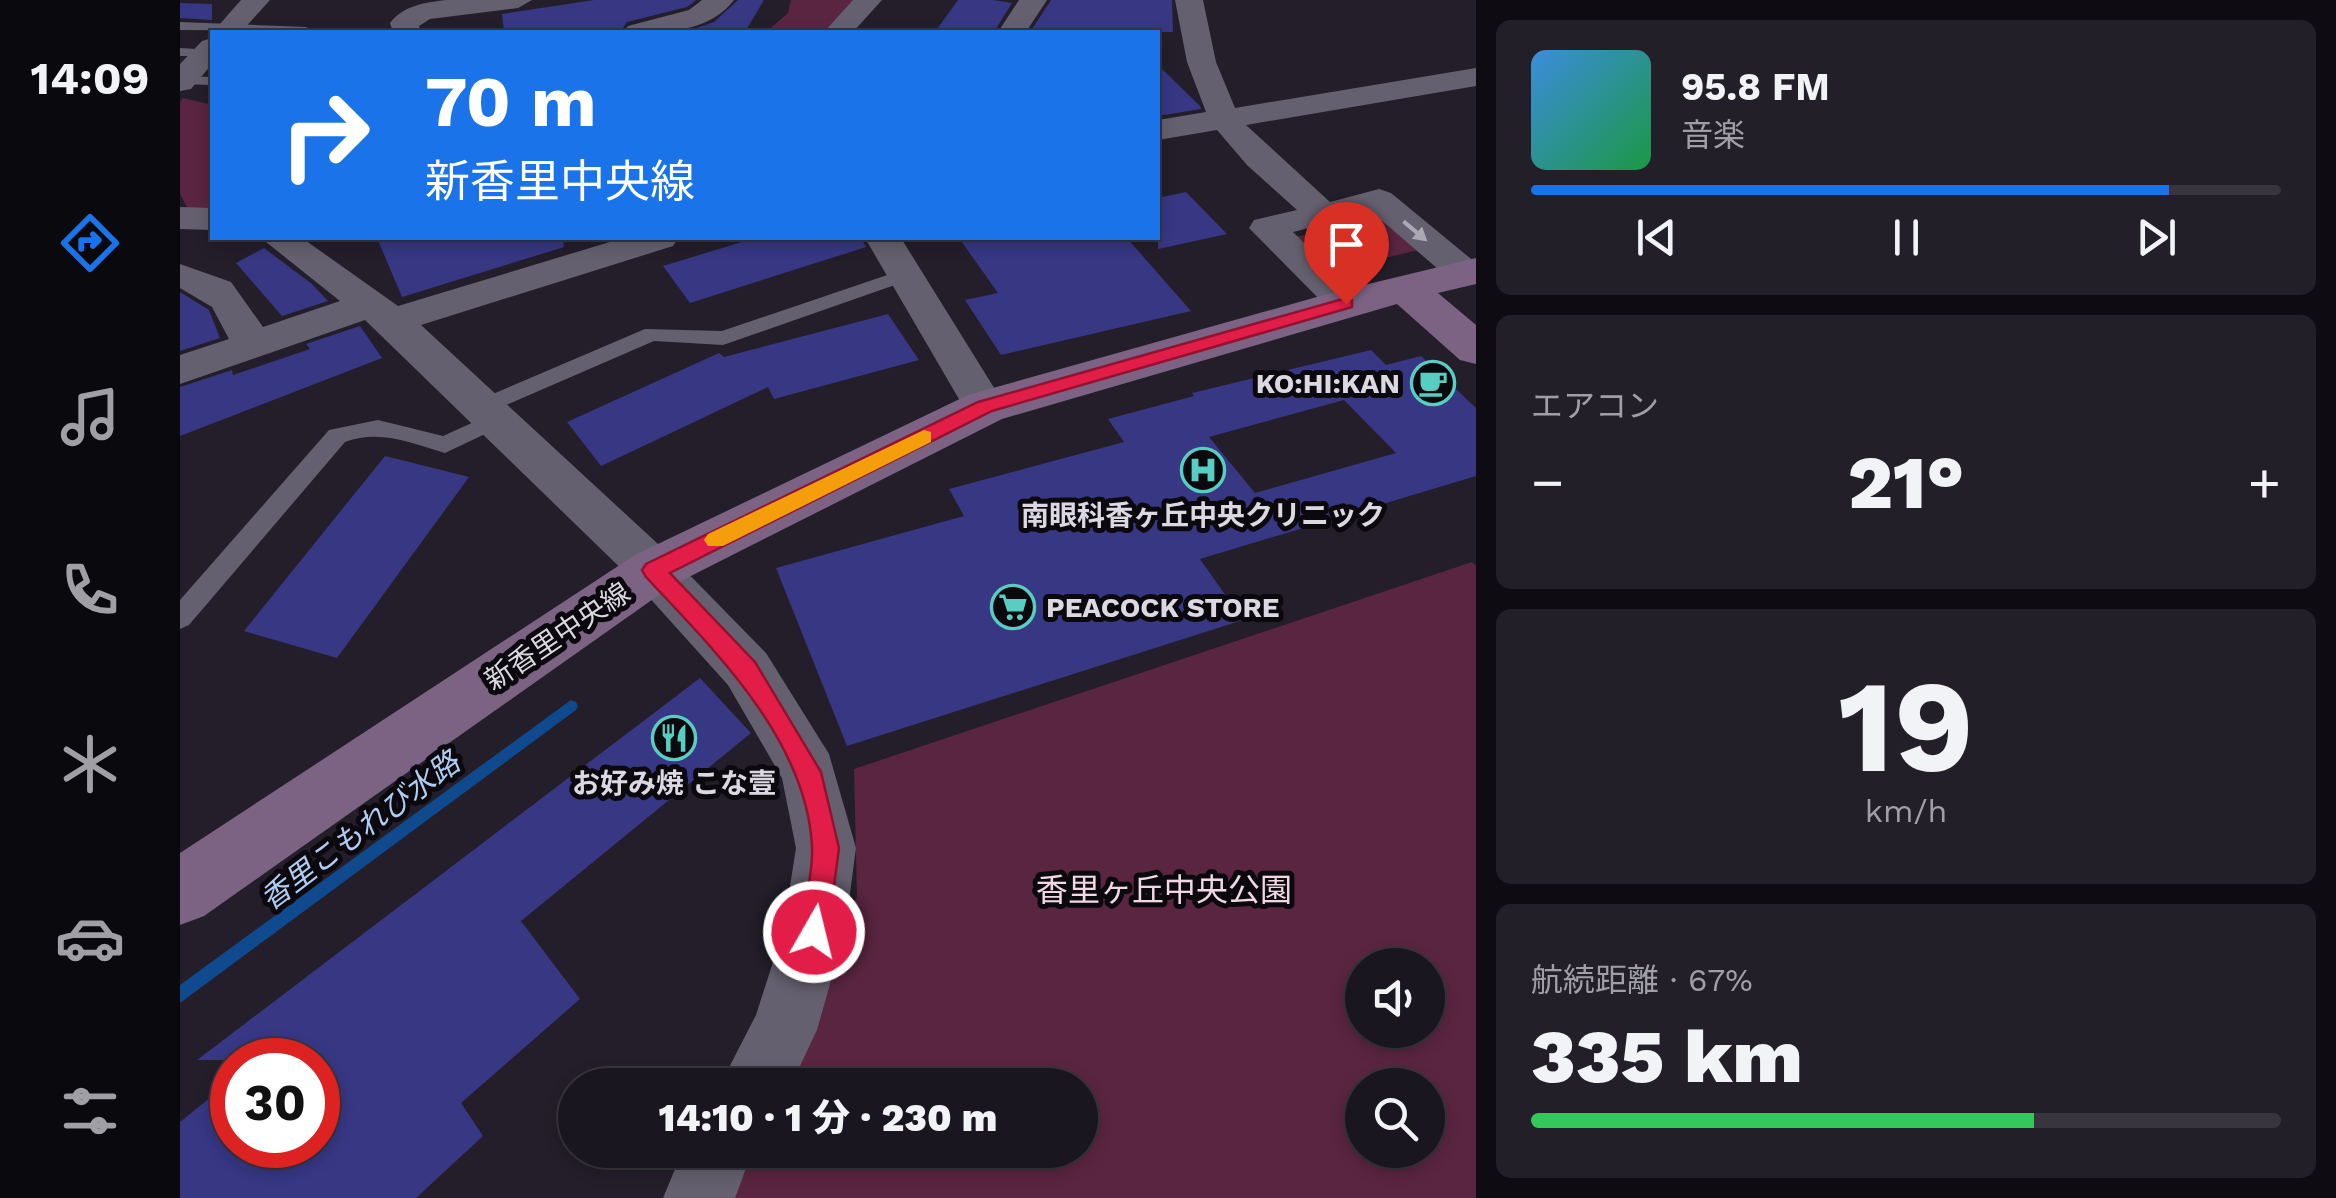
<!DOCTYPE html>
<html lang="ja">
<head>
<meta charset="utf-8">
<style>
  body { margin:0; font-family:"Work Sans","Noto Sans JP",sans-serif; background:#231f29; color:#f1f3f6; height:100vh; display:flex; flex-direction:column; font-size:38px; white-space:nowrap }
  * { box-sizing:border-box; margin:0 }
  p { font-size:32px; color:#9f9fa5 }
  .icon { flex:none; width:55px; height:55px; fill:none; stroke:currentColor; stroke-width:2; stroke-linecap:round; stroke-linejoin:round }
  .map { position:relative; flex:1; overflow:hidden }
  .details { display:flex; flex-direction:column; gap:20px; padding:20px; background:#0e0c12; width:860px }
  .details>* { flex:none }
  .banner { position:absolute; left:30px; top:30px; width:950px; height:210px; border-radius:0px; box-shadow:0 5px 15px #0003,0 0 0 2px #38353e; background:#1a73e8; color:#fff; overflow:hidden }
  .fabs { position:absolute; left:1165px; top:948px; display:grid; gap:20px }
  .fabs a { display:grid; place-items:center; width:100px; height:100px; border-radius:50%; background:#1a1620; box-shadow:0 5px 15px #0003,0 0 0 2px #38353e; font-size:50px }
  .speed { position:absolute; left:30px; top:1038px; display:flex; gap:20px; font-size:50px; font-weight:700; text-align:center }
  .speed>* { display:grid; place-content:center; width:130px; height:130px; border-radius:50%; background:#1a1620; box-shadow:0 5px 15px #0003,0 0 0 2px #38353e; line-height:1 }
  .speed .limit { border:15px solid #d22; background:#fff; color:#111 }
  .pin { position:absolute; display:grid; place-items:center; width:85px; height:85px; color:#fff; margin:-102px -42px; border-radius:50% 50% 50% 0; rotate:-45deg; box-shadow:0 0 10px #0007 }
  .pin .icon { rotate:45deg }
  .me { position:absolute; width:110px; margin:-55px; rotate:8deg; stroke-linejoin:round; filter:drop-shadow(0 0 8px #0008) }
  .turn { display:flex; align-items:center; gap:35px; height:210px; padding:0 50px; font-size:45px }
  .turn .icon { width:130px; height:130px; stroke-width:2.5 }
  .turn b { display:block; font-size:70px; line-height:85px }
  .big { font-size:75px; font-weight:800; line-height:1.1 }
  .details .tile { flex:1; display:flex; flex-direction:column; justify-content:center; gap:15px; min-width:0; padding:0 35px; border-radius:15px; background:#231f29 }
  .details .dial { align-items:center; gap:0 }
  .dial b { font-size:130px; line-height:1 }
  .song { display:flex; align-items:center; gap:30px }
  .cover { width:120px; height:120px; border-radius:15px; background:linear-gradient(135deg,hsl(210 70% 55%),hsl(140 70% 35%)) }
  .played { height:10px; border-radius:5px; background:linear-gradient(90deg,#1a73e8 85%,#38353e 85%) }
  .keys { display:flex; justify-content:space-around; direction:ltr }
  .heat { display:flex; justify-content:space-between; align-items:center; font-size:55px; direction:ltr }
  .charge { height:15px; border-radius:8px; background:linear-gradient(90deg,#34c759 67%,#38353e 0) }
  .trip { position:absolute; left:378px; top:1068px; width:540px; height:100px; border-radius:50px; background:#1a1620; box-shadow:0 5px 15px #0003,0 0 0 2px #38353e; font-weight:800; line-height:100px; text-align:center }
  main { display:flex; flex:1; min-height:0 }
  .dock { display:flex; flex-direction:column; width:180px; justify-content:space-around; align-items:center; background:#0a090d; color:#9f9fa5 }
  .dock .icon { width:70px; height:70px }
  .dock .on { color:#1a73e8 }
  .dock b { font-size:45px; color:#f1f3f6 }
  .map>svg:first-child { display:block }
  .green { fill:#5a2541; fill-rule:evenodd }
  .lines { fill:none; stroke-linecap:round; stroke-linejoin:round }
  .stream { fill:#0f4a8e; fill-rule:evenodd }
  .building { fill:#373784; fill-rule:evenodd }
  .lane { fill:#65606f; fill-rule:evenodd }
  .street { fill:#65606f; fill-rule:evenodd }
  .secondary { fill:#7c6384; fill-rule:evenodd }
  .oneway { fill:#aca8b3 }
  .route { fill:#e11d48; stroke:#92132f; stroke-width:2.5 }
  .slow { fill:#f59e0b }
  .labels { text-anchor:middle; stroke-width:10; stroke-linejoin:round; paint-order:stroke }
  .poi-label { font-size:28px; font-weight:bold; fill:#dcd8e1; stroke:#0b090e }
  .street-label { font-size:28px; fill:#dcd8e1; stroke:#0b090e }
  .water-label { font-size:30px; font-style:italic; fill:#afccf3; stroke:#0b090e }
  .near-park-label { font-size:32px; fill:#f0d7e2; stroke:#0b090e }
</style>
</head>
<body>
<main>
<nav class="dock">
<b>14:09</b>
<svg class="icon on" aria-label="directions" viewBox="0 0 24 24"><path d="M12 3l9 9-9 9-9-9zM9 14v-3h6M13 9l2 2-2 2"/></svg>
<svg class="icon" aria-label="music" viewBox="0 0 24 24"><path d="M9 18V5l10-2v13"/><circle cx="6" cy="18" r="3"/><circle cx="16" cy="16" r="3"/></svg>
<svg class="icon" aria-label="phone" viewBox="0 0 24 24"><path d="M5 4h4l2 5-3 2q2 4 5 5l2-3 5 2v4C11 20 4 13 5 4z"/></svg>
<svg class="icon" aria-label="climate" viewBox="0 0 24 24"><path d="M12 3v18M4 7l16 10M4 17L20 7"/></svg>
<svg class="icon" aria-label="car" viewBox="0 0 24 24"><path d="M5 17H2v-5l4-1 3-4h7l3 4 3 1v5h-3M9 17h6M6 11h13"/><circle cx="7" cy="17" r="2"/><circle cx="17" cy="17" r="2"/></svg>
<svg class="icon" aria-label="filters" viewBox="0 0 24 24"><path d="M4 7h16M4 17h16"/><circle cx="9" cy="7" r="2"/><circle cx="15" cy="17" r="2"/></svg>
</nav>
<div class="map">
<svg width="1296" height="1198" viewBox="0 0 1296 1198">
  <rect width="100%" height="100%" fill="#231e2a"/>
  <path class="green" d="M611,0H679L648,32H586L608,13Z
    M3,98L32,105V213H10L0,194V102Z
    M1207,216L1246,248L1143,273L1107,239Z
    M1292,562L1296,566V1198H553L575,1150H900V1085H607L637,1024L677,896L674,769ZM1182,965H1248V1030H1182ZM1182,1085H1248V1150H1182Z"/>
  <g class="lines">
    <path class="stream" d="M391,700L396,702L398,706L396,710L0,1003V985Z"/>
  </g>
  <path class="building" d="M414,0H516L507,7L447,22L440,32H324L322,14Z
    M558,0H584L565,32H505L534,22Z
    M778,0H813L832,3L814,32H755Z
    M871,0H992L993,32H850Z
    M0,3L32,4V20L0,18Z
    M978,65L1020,106L1021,109L978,116Z
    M1006,192L1047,234L978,249V198Z
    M197,238H383L384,247L222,297Z
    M575,238H681L686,247L510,303L483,266Z
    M779,238H947L1011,311L821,355L785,300L818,293Z
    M84,248L132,284L148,301L102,316L56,263Z
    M0,292L29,310L40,338L0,351Z
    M708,314L739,360L594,399L588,387L421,466L387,422L539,353L544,357Z
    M180,326L202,358L0,436V387L52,370L53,375L130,349L126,344Z
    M1191,350L1206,365L1241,356L1296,408V476L1020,559L1063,620L667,746L596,568L784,516L769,489L944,442L928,419L1014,396L1012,393ZM1164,400L1216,453L1075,493L1029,437Z
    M205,456L289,477L157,658L64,631Z
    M520,678L571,733L341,921L400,999L281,1103L303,1136L236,1198H0V1122L52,1080V1145H138V1060H17Z"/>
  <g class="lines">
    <path class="lane" d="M0,22L126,27L133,31L0,30Z
      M0,48L32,50V56H0Z
      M0,76L32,77V85L0,84Z
      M725,269L732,271V279L543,345L474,341L310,412L302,415L291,407L294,402L465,329L542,331Z
      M316,412L327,420L324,425L265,453C231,443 200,429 165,442L9,625L0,629V600L149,430L198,420L263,436Z"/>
    <path class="street" d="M61,0H90L61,32L32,33Z
      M266,0H352L338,8L250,19L239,26L241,32H213L210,23C224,5 244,3 266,0Z
      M522,0H554C529,33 481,34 444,32L448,26L509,10Z
      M673,0H702L673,32H644Z
      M839,0H867L846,32H818Z
      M995,0H1023L1036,62L1055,108L1296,68V86L1066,125L1150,202L1199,189L1211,193L1296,263V283L1273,282L1192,212L1113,232L1185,303L1180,312L1166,315L1152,312L1069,228L1074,220L1117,210L1067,165L1037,130L978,140V120L1026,112L1007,62Z
      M32,38V64L11,89L0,91V64L22,41Z
      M0,207L32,208V230L0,229Z
      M81,238H122L218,306L443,238H498L493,246L241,325L491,556L586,653L649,754L676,848L665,931L637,1030L611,1085H540L576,1015L603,931L616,848L602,778L548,685L457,584L185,320L0,384V355L49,339L32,307L0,288V264L51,282L83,327L160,301Z
      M685,238H721L826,407L820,418L805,422L790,418Z
      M503,1150H573L555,1198H483Z"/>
    <path class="secondary" d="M1296,258V284L1258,293L1296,325V364L1280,360L1217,304L822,419L493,585L24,916L0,925V853L455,555L788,395L1151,293Z"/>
  </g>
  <defs><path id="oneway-solid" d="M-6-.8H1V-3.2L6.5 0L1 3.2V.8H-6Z" transform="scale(2.5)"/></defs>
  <use class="oneway" href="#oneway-solid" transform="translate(1235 231) rotate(40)"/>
  <path class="route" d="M1166,298L1172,300V307L812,411L490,573L575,662L641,772L659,848L648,932L644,942L634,946L624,942L620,932C624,905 633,874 632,847C627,740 534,650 466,577L462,570L466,564L798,402Z"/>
  <path class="slow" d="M744,430L751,432V442L543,546H528L524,540L528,534Z"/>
  <defs>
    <symbol id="cafe-ring" viewBox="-11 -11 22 22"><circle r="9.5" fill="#0b090e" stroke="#57cec1" stroke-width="1.5"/><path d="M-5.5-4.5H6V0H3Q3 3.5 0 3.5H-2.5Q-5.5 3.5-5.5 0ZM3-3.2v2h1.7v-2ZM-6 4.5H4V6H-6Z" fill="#57cec1"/></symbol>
    <symbol id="hospital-ring" viewBox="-11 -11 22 22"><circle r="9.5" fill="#0b090e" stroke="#57cec1" stroke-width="1.5"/><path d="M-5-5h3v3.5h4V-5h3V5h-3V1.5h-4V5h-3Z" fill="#57cec1"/></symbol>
    <symbol id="supermarket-ring" viewBox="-11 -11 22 22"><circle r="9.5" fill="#0b090e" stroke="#57cec1" stroke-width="1.5"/><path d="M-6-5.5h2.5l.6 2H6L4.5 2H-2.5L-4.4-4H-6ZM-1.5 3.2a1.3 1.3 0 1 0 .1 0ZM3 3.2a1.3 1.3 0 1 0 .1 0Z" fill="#57cec1"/></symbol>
    <symbol id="restaurant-ring" viewBox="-11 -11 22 22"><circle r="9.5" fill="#0b090e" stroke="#57cec1" stroke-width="1.5"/><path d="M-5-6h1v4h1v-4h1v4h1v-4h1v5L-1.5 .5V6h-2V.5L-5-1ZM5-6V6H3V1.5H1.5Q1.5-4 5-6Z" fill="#57cec1"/></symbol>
  </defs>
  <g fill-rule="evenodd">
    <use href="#cafe-ring" x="1228" y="358" width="50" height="50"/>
    <use href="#hospital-ring" x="998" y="445" width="50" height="50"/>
    <use href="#supermarket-ring" x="808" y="582" width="50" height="50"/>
    <use href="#restaurant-ring" x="469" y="713" width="50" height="50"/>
  </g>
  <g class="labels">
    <g class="poi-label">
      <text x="1220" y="393" text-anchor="end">KO:HI:KAN</text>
      <text x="1023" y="525">南眼科香ヶ丘中央クリニック</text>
      <text x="866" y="617" text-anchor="start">PEACOCK STORE</text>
      <text x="494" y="793">お好み焼 こな壹</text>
    </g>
    <g class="street-label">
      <text transform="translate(377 636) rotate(-34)" y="10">新香里中央線</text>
    </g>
    <g class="water-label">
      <text transform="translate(180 831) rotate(-37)" y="10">香里こもれび水路</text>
    </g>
    <g class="near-park-label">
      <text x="984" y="901">香里ヶ丘中央公園</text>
    </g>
  </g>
</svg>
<div class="fabs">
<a><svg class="icon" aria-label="sound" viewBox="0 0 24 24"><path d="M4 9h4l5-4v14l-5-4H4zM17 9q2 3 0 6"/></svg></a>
<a><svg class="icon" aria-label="search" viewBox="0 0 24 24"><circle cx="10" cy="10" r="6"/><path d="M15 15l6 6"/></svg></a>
</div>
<div class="speed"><div class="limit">30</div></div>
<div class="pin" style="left:1166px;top:304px;background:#d93025"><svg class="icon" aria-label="arrive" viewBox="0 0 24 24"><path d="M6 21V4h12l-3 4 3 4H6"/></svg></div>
<svg class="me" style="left:634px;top:932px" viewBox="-20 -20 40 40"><circle r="17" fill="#e11d48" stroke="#fff" stroke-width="3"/><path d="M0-11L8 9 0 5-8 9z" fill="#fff"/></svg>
<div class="trip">14:10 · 1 分 · 230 m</div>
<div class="banner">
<div class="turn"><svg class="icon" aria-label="right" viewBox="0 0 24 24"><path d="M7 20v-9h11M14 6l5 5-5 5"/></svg><div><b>70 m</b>新香里中央線</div></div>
</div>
</div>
<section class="details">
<div class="tile">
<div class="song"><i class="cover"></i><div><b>95.8 FM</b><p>音楽</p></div></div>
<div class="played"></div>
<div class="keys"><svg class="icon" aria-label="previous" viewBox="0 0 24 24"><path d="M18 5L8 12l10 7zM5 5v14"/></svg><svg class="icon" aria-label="pause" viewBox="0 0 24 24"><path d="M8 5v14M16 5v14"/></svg><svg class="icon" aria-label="next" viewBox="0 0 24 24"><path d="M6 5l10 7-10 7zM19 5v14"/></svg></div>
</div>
<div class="tile"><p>エアコン</p>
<div class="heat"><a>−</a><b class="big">21°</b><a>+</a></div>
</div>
<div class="tile dial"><b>19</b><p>km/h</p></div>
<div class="tile"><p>航続距離 · 67%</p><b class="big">335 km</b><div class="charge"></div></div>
</section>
</main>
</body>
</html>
